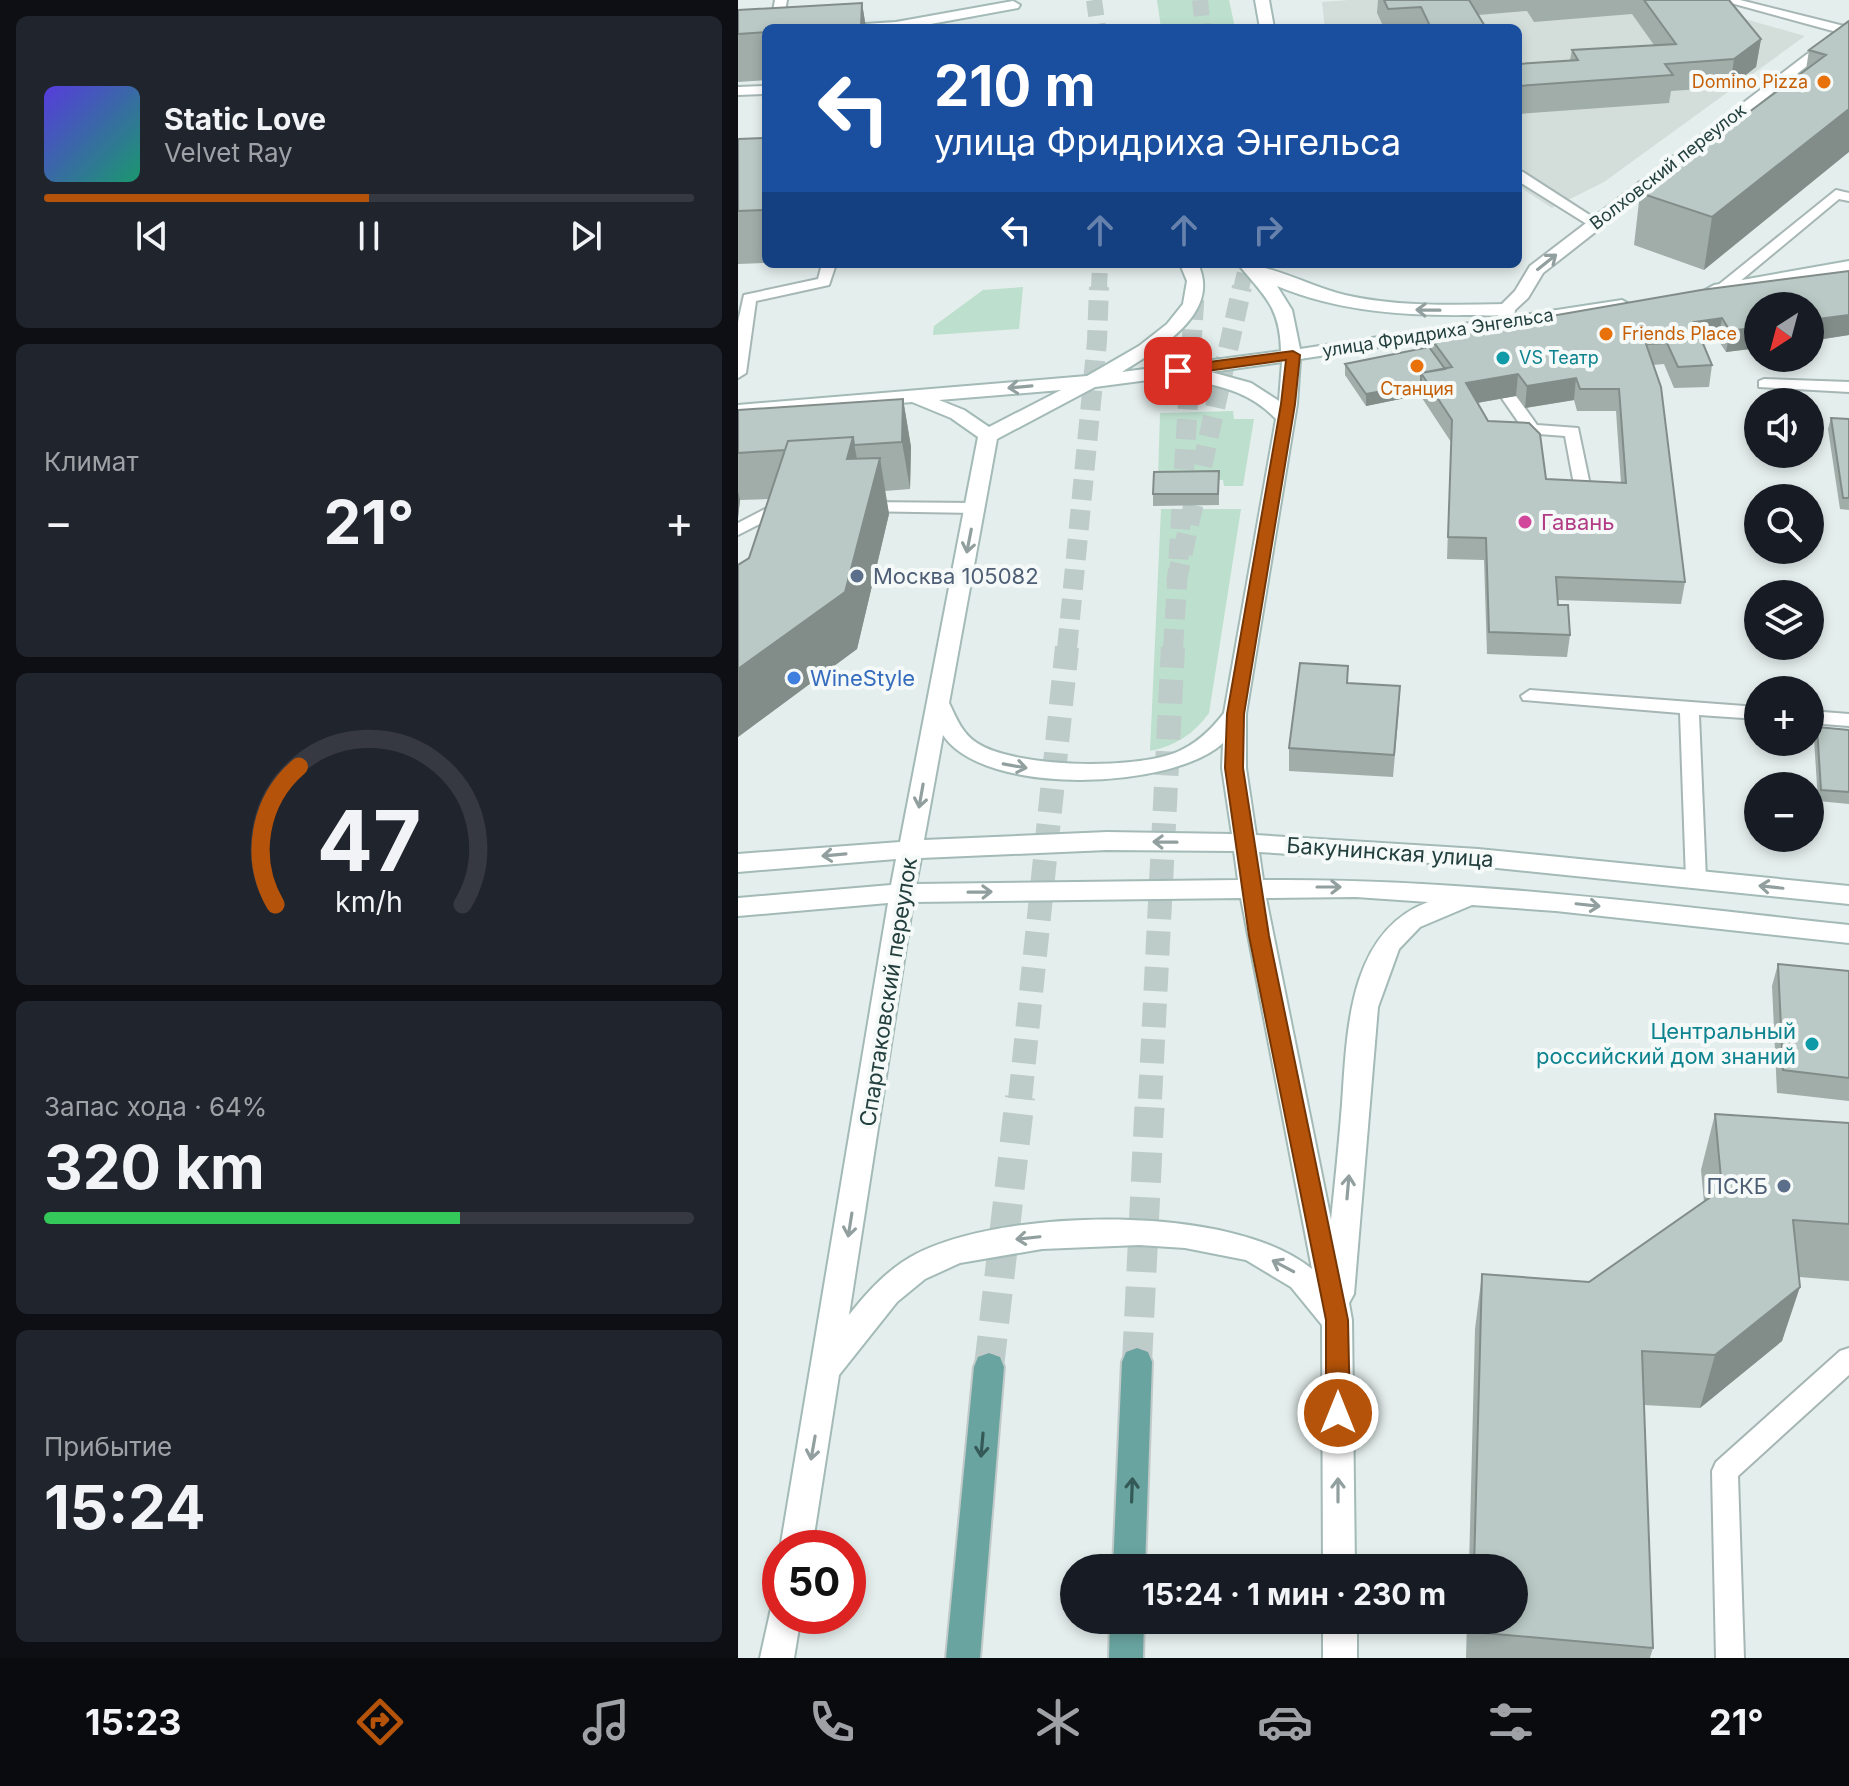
<!DOCTYPE html>
<html lang="ru">
<head>
<meta charset="utf-8">
<style>
  body { margin:0; font-family:Inter,sans-serif; background:#20242c; color:#f1f3f6; height:100vh; display:flex; flex-direction:column; font-size:30px; white-space:nowrap }
  * { box-sizing:border-box; margin:0 }
  p { font-size:26px; color:#9ea1a6 }
  .icon { flex:none; width:44px; height:44px; fill:none; stroke:currentColor; stroke-width:2; stroke-linecap:round; stroke-linejoin:round }
  .map { position:relative; flex:1; overflow:hidden }
  .sheet { display:flex; flex-direction:column; gap:16px; padding:16px; background:#0d0f14; width:738px }
  .sheet>* { flex:none }
  .hud { position:absolute; left:24px; top:24px; width:760px; height:244px; border-radius:12px; box-shadow:0 4px 12px #0003; background:#1a4fa0; color:#fff; overflow:hidden }
  .needle { width:52px; rotate:216deg }
  .tools { position:absolute; left:1006px; top:292px; display:grid; gap:16px }
  .tools a { display:grid; place-items:center; width:80px; height:80px; border-radius:50%; background:#171b24; box-shadow:0 4px 12px #0003; font-size:40px }
  .speed { position:absolute; left:24px; top:1530px; display:flex; gap:16px; font-size:40px; font-weight:700; text-align:center }
  .speed>* { display:grid; place-content:center; width:104px; height:104px; border-radius:50%; background:#171b24; box-shadow:0 4px 12px #0003; line-height:1 }
  .speed .limit { border:12px solid #d22; background:#fff; color:#111 }
  .pin { position:absolute; display:grid; place-items:center; width:68px; height:68px; color:#fff; margin:-34px; border-radius:16px; box-shadow:0 4px 12px #0006 }
  .me { position:absolute; width:88px; margin:-44px; rotate:0deg; stroke-linejoin:round; filter:drop-shadow(0 0 6px #0008) }
  .turn { display:flex; align-items:center; gap:28px; height:168px; padding:0 40px; font-size:36px }
  .turn .icon { width:104px; height:104px; stroke-width:2.5 }
  .turn b { display:block; font-size:56px; line-height:68px }
  .lanes { display:flex; align-items:center; height:76px; padding:0 40px; background:#0003; justify-content:center; gap:40px; direction:ltr }
  .lanes .off { opacity:.35 }
  .big { font-size:60px; font-weight:700; line-height:1.1 }
  .sheet .tile { flex:1; display:flex; flex-direction:column; justify-content:center; gap:12px; min-width:0; padding:0 28px; border-radius:12px; background:#20242c }
  .sheet .dial { align-items:center; gap:0 }
  .dial svg { height:208px; overflow:visible; fill:none; stroke:#363941; stroke-width:7; stroke-linecap:round; text-anchor:middle }
  .dial text { fill:#f1f3f6; stroke:none }
  .song { display:flex; align-items:center; gap:24px }
  .cover { width:96px; height:96px; border-radius:12px; background:linear-gradient(135deg,hsl(250 70% 55%),hsl(160 70% 35%)) }
  .played { height:8px; border-radius:4px; background:linear-gradient(90deg,#b45309 50%,#363941 50%) }
  .keys { display:flex; justify-content:space-around; direction:ltr }
  .heat { display:flex; justify-content:space-between; align-items:center; font-size:44px; direction:ltr }
  .charge { height:12px; border-radius:6px; background:linear-gradient(90deg,#34c759 64%,#363941 0) }
  .trip { position:absolute; left:322px; top:1554px; width:468px; height:80px; border-radius:40px; background:#171b24; box-shadow:0 4px 12px #0003; font-weight:700; line-height:80px; text-align:center }
  .menu { display:flex; height:128px; justify-content:space-around; align-items:center; background:#090b0e; color:#9ea1a6 }
  .menu .icon { width:56px; height:56px }
  .menu .current { color:#b45309 }
  .menu b { font-size:36px; color:#f1f3f6 }
  main { display:flex; flex:1; min-height:0 }
  .map>svg:first-child { display:block }
  .built { fill:#d3dedb }
  .green { fill:#bddfcd }
  .lines { fill:none; stroke-linecap:round; stroke-linejoin:round }
  .secondary-tunnel-far1 { stroke:#bdcbc9; stroke-width:16; stroke-dasharray:16 8; stroke-linecap:butt }
  .secondary-tunnel { stroke:#bdcbc9; stroke-width:20; stroke-dasharray:20 10; stroke-linecap:butt }
  .primary-tunnel-far3 { stroke:#bdcbc9; stroke-width:16; stroke-dasharray:16 8; stroke-linecap:butt }
  .primary-tunnel-far2 { stroke:#bdcbc9; stroke-width:20; stroke-dasharray:20 10; stroke-linecap:butt }
  .primary-tunnel-far1 { stroke:#bdcbc9; stroke-width:24; stroke-dasharray:24 12; stroke-linecap:butt }
  .primary-tunnel { stroke:#bdcbc9; stroke-width:30; stroke-dasharray:30 15; stroke-linecap:butt }
  .lane-casing { stroke:#a6b6b4; stroke-width:4 }
  .street-casing { stroke:#a6b6b4; stroke-width:4 }
  .secondary-casing { stroke:#a3bab6; stroke-width:4 }
  .primary-casing { stroke:#c1cac9; stroke-width:4 }
  .lane { fill:#fff; fill-rule:evenodd }
  .street { fill:#fff; fill-rule:evenodd }
  .secondary { fill:#fff; fill-rule:evenodd }
  .primary { fill:#69a4a0; fill-rule:evenodd }
  .wall { fill:#a0ada9; fill-rule:evenodd }
  .shaded-wall { fill:#828d8a }
  .building { fill:#bac9c5; stroke:#828d8a; stroke-width:2; fill-rule:evenodd }
  .oneway { stroke:#91a09e }
  .oneway2 { stroke:#345956 }
  .route { fill:#b45309; stroke:#753606; stroke-width:2 }
  .food-dot { fill:#e8710a; stroke:#f5faf9; stroke-width:3 }
  .culture-dot { fill:#0f9aa8; stroke:#f5faf9; stroke-width:3 }
  .hotel-dot { fill:#d1479c; stroke:#f5faf9; stroke-width:3 }
  .service-dot { fill:#5c6f8a; stroke:#f5faf9; stroke-width:3 }
  .shop-dot { fill:#3f7fe0; stroke:#f5faf9; stroke-width:3 }
  .labels { text-anchor:middle; stroke-width:8; stroke-linejoin:round; paint-order:stroke }
  .far-food-label { font-size:18px; fill:#c56008; stroke:#f5faf9; text-anchor:end }
  .far-street-label { font-size:18px; fill:#23403e; stroke:#f5faf9 }
  .far-culture-label { font-size:18px; fill:#0d838f; stroke:#f5faf9; text-anchor:start }
  .hotel-label { font-size:22px; fill:#b23c85; stroke:#f5faf9; text-anchor:start }
  .service-label { font-size:22px; fill:#4e5e75; stroke:#f5faf9; text-anchor:start }
  .shop-label { font-size:22px; fill:#366cbe; stroke:#f5faf9; text-anchor:start }
  .street-label { font-size:22px; fill:#23403e; stroke:#f5faf9 }
  .culture-label { font-size:22px; fill:#0d838f; stroke:#f5faf9; text-anchor:end }
</style>
</head>
<body>
<main>
<section class="sheet">
<div class="tile">
<div class="song"><i class="cover"></i><div><b>Static Love</b><p>Velvet Ray</p></div></div>
<div class="played"></div>
<div class="keys"><svg class="icon" aria-label="previous" viewBox="0 0 24 24"><path d="M18 5L8 12l10 7zM5 5v14"/></svg><svg class="icon" aria-label="pause" viewBox="0 0 24 24"><path d="M8 5v14M16 5v14"/></svg><svg class="icon" aria-label="next" viewBox="0 0 24 24"><path d="M6 5l10 7-10 7zM19 5v14"/></svg></div>
</div>
<div class="tile"><p>Климат</p>
<div class="heat"><a>−</a><b class="big">21°</b><a>+</a></div>
</div>
<div class="tile dial"><svg viewBox="0 0 100 80">
<path d="M14 69A42 42 0 1 1 86 69"/>
<path d="M14 69A42 42 0 0 1 23 16" stroke="#b45309"/>
<text x="50" y="56" font-size="32" font-weight="700">47</text>
<text x="50" y="72" font-size="11">km/h</text>
</svg></div>
<div class="tile"><p>Запас хода · 64%</p><b class="big">320 km</b><div class="charge"></div></div>
<div class="tile"><p>Прибытие</p><b class="big">15:24</b></div>
</section>
<div class="map">
<svg width="1111" height="1658" viewBox="0 0 1111 1658">
  <rect width="100%" height="100%" fill="#e4eeec"/>
  <path class="built" d="M611,0H940L1067,36L866,182L814,208L780,186V28H587L584,2Z"/>
  <path class="green" d="M419,0H491L497,28H423Z
    M285,287L281,329L195,335L196,326L245,290Z
    M495,411L496,419H516L505,486H486L485,480H420L422,413Z
    M423,509H503L471,713C456,734 437,746 412,751Z"/>
  <g class="lines">
    <path class="secondary-tunnel-far1" d="M503,289L509,264"/>
    <path class="secondary-tunnel" d="M438,583L504,287"/>
    <path class="primary-tunnel-far3" d="M356,0L360,28
      M462,0L465,28
      M361,289L362,264
      M456,289L458,264"/>
    <path class="primary-tunnel-far2" d="M329,649L359,341L361,287
      M435,649L457,287"/>
    <path class="primary-tunnel-far1" d="M282,1099L329,647
      M412,1099L435,647"/>
    <path class="primary-tunnel" d="M399,1362L412,1097
      M251,1367L282,1097"/>
    <defs>
      <path id="lane" d="M37,0H49L44,28H32Z
        M982,0H1002L1110,27L1111,31L1106,34Z
        M28,86V94L0,95V87Z
        M780,171L785,172L864,223L852,226L780,181Z
        M1098,190L1111,193V201L1101,199L989,292H979V286Z
        M84,264H98L91,285L18,301L8,373L0,378V322L6,295L80,279Z
        M1026,379L1111,382V392L1021,387V381Z
        M771,392L777,394L799,425L840,428L853,490L851,494L845,495L837,490L827,436L788,433L763,397Z
        M125,502L237,503L245,508L237,513L119,511L117,507Z
        M31,507L37,508L39,512L37,516L0,535V523Z
        M792,690L1020,707V719L961,715L968,879L965,884H951L948,879L942,713L785,700L783,696Z
        M1072,711L1111,714V726L1072,723Z
        M1111,1348V1375L1000,1476L1006,1658H978L974,1471L978,1462L1102,1351Z"/>
      <path id="street" d="M1111,22V33L805,273L790,298L777,310L774,326H762L759,309L777,291L792,266Z"/>
      <path id="secondary" d="M517,0H531L536,28H522Z
        M275,1L282,5L280,8L171,28H120L127,24L158,22Z
        M1111,261V271L976,295L967,290L976,285Z
        M442,264H460C484,314 419,350 384,372L543,351C542,306 526,296 500,264C534,264 572,287 607,295C659,307 714,305 768,304L777,309C768,318 748,315 735,315C669,316 601,312 539,286L554,310L562,349L884,300L893,305L884,310L562,359L559,404L508,714V768L518,835L740,849L1111,886V904L740,866L521,852L525,880C721,878 916,904 1111,925V943L818,911L734,905L682,927L661,949L640,1007L616,1294L611,1303L614,1320L617,1568H585L584,1325L553,1287L508,1260L447,1248L401,1245L304,1249L222,1263L187,1279L159,1302L101,1375L74,1548L42,1549L150,903L0,916V898L153,885L158,859L0,872V854L162,842L240,437L213,418L174,402L0,417V405L349,376L401,346L429,324L445,304L449,281ZM544,362L541,401L513,383L473,372ZM448,375L450,379C485,387 512,392 538,419L486,713C473,730 458,744 439,752C397,770 277,768 239,743C224,734 218,717 211,703L259,439L357,387ZM323,390L251,427L226,410L201,400ZM205,735C246,797 434,790 485,743L484,768L494,834L369,832L186,840ZM369,850L496,851L500,880L178,884L183,858ZM618,897L690,902C610,932 609,1032 604,1104C601,1143 597,1182 593,1220L528,898ZM503,898L574,1269C494,1203 268,1208 178,1254C151,1268 130,1291 111,1315L175,902Z
        M42,1601V1616H63L56,1658H22L34,1604Z
        M585,1620H619V1658H585Z"/>
      <path id="primary" d="M399,1348L410,1352L414,1362L407,1568H375L384,1362L388,1352Z
        M251,1353L262,1357L266,1367L242,1658H208L236,1367L240,1357Z
        M372,1620H406L405,1658H371Z"/>
    </defs>
    <use href="#lane" class="lane-casing"/>
    <use href="#street" class="street-casing"/>
    <use href="#secondary" class="secondary-casing"/>
    <use href="#primary" class="primary-casing"/>
    <use href="#lane" class="lane"/>
    <use href="#street" class="street"/>
    <use href="#secondary" class="secondary"/>
    <use href="#primary" class="primary"/>
  </g>
  <path class="wall" d="M640,0H991L1023,39L1018,67L992,87L933,91L931,103L780,114V86L832,60L834,50L916,45L894,14L796,22L789,11L740,15L748,28H646L639,13Z
    M124,3L128,28H28V80L0,82V10Z
    M1111,21L966,270L896,245L902,193L1068,70L1071,50Z
    M28,138V263L0,264V139Z
    M1111,271V335L1072,341V306H1020V348L988,352L980,340L964,342L974,365L971,387L936,388L926,364L915,365L947,582L943,604L819,600L820,605L832,635L829,657L749,654L746,560L709,559L713,442L682,395L628,406L607,375V364L691,347L692,337ZM778,396L787,408L836,400L839,411H878L883,483L808,479L750,421L739,403Z
    M165,399L173,447L172,489L147,491L151,514L119,649L0,737V565L11,558L31,499L2,500L0,518V410Z
    M1093,418L1111,419V510L1102,509L1090,429Z
    M481,471V505L415,506V494Z
    M610,666V683L661,709L655,777L551,771V748Z
    M1079,727L1111,730V804L1080,801L1076,739Z
    M1040,964L1111,971V1101L1039,1093L1034,986Z
    M977,1114L1111,1123V1281L1061,1277L1044,1341L962,1408L906,1405L915,1648L912,1658H728L729,1620H776V1568H731L737,1329L744,1274L851,1282L966,1202L963,1170Z"/>
  <path class="shaded-wall" d="M124,3L128,28H124Z
    M1023,39L1018,67L992,87L996,59Z
    M1111,109V152L966,270L974,217Z
    M1111,315V335L1072,341V320Z
    M984,318L980,340L952,343L956,322Z
    M1020,327V348L988,352L992,331Z
    M780,374L778,396L727,405L728,383Z
    M838,378L836,400L787,408L789,386Z
    M683,384L682,395L628,406V394Z
    M165,399L173,447L172,489L164,442Z
    M115,437L125,493L109,459Z
    M142,458L151,514L119,649L0,737V669Z
    M0,491L2,500L0,518Z
    M1062,1287L1044,1341L962,1408L977,1355Z"/>
  <path class="building" d="M646,0H731L748,28H693L683,7L650,9Z
    M906,0H991L1023,39L996,59L927,64L935,75L780,86V64L840,60L834,50L938,44Z
    M124,3L123,27L28,28V32L0,34V10Z
    M1111,21V109L974,217L902,193L1088,55L1071,50Z
    M28,138V210L0,211V139Z
    M1111,271V315L1072,320V306H1020V327L992,331L984,318L956,322L974,365L940,367L929,343L908,344L923,387L947,582L818,577L820,605H830L832,635L751,632L748,538L710,537L714,420L683,373L714,367L692,337L963,290ZM780,374L789,386L838,378L842,389H881L888,483L808,479L802,434L791,423L750,421L728,383Z
    M691,347L707,369L683,373V384L628,394L607,364Z
    M165,399L164,442L116,445L115,437L50,441L47,450L0,453V410Z
    M1093,418L1111,419V498H1105Z
    M115,437L109,459L142,458L107,592L0,669V565L11,558L50,441Z
    M481,471L480,494H415L416,472Z
    M562,663L610,666L609,683L662,686L656,755L551,748Z
    M1079,727L1111,730V792L1083,790Z
    M1040,964L1111,971V1078L1045,1070Z
    M977,1114L1111,1123V1224L1055,1220L1062,1287L977,1355L904,1351L915,1648L735,1632V1620H776V1568H736L744,1274L851,1282L984,1189Z"/>
  <defs><path id="oneway-shaft" d="M-6 0H5M1.5-3L5.5 0L1.5 3" fill="none" stroke-width="1.6" stroke-linecap="round" stroke-linejoin="round" transform="scale(2)"/></defs>
  <g class="oneway">
    <use href="#oneway-shaft" transform="translate(809 262) rotate(-39)"/>
    <use href="#oneway-shaft" transform="translate(690 310) rotate(-179)"/>
    <use href="#oneway-shaft" transform="translate(282 387) rotate(175)"/>
    <use href="#oneway-shaft" transform="translate(231 541) rotate(101)"/>
    <use href="#oneway-shaft" transform="translate(277 766) rotate(10)"/>
    <use href="#oneway-shaft" transform="translate(183 796) rotate(100)"/>
    <use href="#oneway-shaft" transform="translate(427 842) rotate(-179)"/>
    <use href="#oneway-shaft" transform="translate(96 855) rotate(175)"/>
    <use href="#oneway-shaft" transform="translate(591 887)"/>
    <use href="#oneway-shaft" transform="translate(1033 887) rotate(-174)"/>
    <use href="#oneway-shaft" transform="translate(242 892) rotate(-1)"/>
    <use href="#oneway-shaft" transform="translate(850 905) rotate(6)"/>
    <use href="#oneway-shaft" transform="translate(610 1187) rotate(-85)"/>
    <use href="#oneway-shaft" transform="translate(112 1225) rotate(99)"/>
    <use href="#oneway-shaft" transform="translate(290 1238) rotate(174)"/>
    <use href="#oneway-shaft" transform="translate(545 1266) rotate(-152)"/>
    <use href="#oneway-shaft" transform="translate(75 1448) rotate(100)"/>
    <use href="#oneway-shaft" transform="translate(600 1490) rotate(-90)"/>
  </g>
  <g class="oneway2">
    <use href="#oneway-shaft" transform="translate(244 1445) rotate(95)"/>
    <use href="#oneway-shaft" transform="translate(394 1490) rotate(-88)"/>
  </g>
  <path class="route" d="M555,351L562,355L557,404L506,714L505,768L531,936L610,1320L612,1413L608,1421L600,1424L591,1421L588,1413V1320L511,936L487,768L489,714L543,404L548,360L440,375L433,371L440,366Z"/>
  <g class="food-dot">
    <circle cx="1086" cy="82" r="8"/>
    <circle cx="868" cy="334" r="8"/>
    <circle cx="679" cy="366" r="8"/>
  </g>
  <g class="culture-dot">
    <circle cx="765" cy="358" r="8"/>
    <circle cx="1074" cy="1044" r="8"/>
  </g>
  <circle class="hotel-dot" cx="787" cy="522" r="8"/>
  <g class="service-dot">
    <circle cx="119" cy="576" r="8"/>
    <circle cx="1046" cy="1186" r="8"/>
  </g>
  <circle class="shop-dot" cx="56" cy="678" r="8"/>
  <g class="labels">
    <g class="far-food-label">
      <text x="1070" y="88">Domino Pizza</text>
      <text x="884" y="340" text-anchor="start">Friends Place</text>
      <text x="679" y="395" text-anchor="middle">Станция</text>
    </g>
    <g class="far-street-label">
      <text transform="translate(930 167) rotate(-38)" y="6">Волховский переулок</text>
      <text transform="translate(700 333) rotate(-9)" y="6">улица Фридриха Энгельса</text>
    </g>
    <g class="far-culture-label">
      <text x="781" y="364">VS Театр</text>
    </g>
    <g class="hotel-label">
      <text x="803" y="530">Гавань</text>
    </g>
    <g class="service-label">
      <text x="135" y="584">Москва 105082</text>
      <text x="1030" y="1194" text-anchor="end">ПСКБ</text>
    </g>
    <g class="shop-label">
      <text x="72" y="686">WineStyle</text>
    </g>
    <g class="street-label">
      <text transform="translate(652 852) rotate(4)" y="8">Бакунинская улица</text>
      <text transform="translate(150 992) rotate(-81)" y="8">Спартаковский переулок</text>
    </g>
    <g class="culture-label">
      <text x="1058" y="1039">Центральный<tspan x="1058" dy="25">российский дом знаний</tspan></text>
    </g>
  </g>
</svg>
<div class="tools">
<a><svg class="needle" viewBox="-14 -14 28 28"><path d="M0-13l5 13h-10z" fill="#e53935"/><path d="M0 13l5-13h-10z" fill="#9ea1a6"/></svg></a>
<a><svg class="icon" aria-label="sound" viewBox="0 0 24 24"><path d="M4 9h4l5-4v14l-5-4H4zM17 9q2 3 0 6"/></svg></a>
<a><svg class="icon" aria-label="search" viewBox="0 0 24 24"><circle cx="10" cy="10" r="6"/><path d="M15 15l6 6"/></svg></a>
<a><svg class="icon" aria-label="layers" viewBox="0 0 24 24"><path d="M12 4l9 5-9 5-9-5zM3 14l9 5 9-5"/></svg></a>
<a>+</a>
<a>−</a>
</div>
<div class="speed"><div class="limit">50</div></div>
<div class="pin" style="left:440px;top:371px;background:#d93025"><svg class="icon" aria-label="arrive" viewBox="0 0 24 24"><path d="M6 21V4h12l-3 4 3 4H6"/></svg></div>
<svg class="me" style="left:600px;top:1413px" viewBox="-20 -20 40 40"><circle r="17" fill="#b45309" stroke="#fff" stroke-width="3"/><path d="M0-11L8 9 0 5-8 9z" fill="#fff"/></svg>
<div class="trip">15:24 · 1 мин · 230 m</div>
<div class="hud">
<div class="turn"><svg class="icon" aria-label="left" viewBox="0 0 24 24"><path d="M17 20v-9H6M10 6l-5 5 5 5"/></svg><div><b>210 m</b>улица Фридриха Энгельса</div></div>
<div class="lanes"><svg class="icon" aria-label="left" viewBox="0 0 24 24"><path d="M17 20v-9H6M10 6l-5 5 5 5"/></svg><svg class="icon off" aria-label="ahead" viewBox="0 0 24 24"><path d="M12 20V5M6 11l6-6 6 6"/></svg><svg class="icon off" aria-label="ahead" viewBox="0 0 24 24"><path d="M12 20V5M6 11l6-6 6 6"/></svg><svg class="icon off" aria-label="right" viewBox="0 0 24 24"><path d="M7 20v-9h11M14 6l5 5-5 5"/></svg></div>
</div>
</div>
</main>
<nav class="menu">
<b>15:23</b>
<svg class="icon current" aria-label="directions" viewBox="0 0 24 24"><path d="M12 3l9 9-9 9-9-9zM9 14v-3h6M13 9l2 2-2 2"/></svg>
<svg class="icon" aria-label="music" viewBox="0 0 24 24"><path d="M9 18V5l10-2v13"/><circle cx="6" cy="18" r="3"/><circle cx="16" cy="16" r="3"/></svg>
<svg class="icon" aria-label="phone" viewBox="0 0 24 24"><path d="M5 4h4l2 5-3 2q2 4 5 5l2-3 5 2v4C11 20 4 13 5 4z"/></svg>
<svg class="icon" aria-label="climate" viewBox="0 0 24 24"><path d="M12 3v18M4 7l16 10M4 17L20 7"/></svg>
<svg class="icon" aria-label="car" viewBox="0 0 24 24"><path d="M5 17H2v-5l4-1 3-4h7l3 4 3 1v5h-3M9 17h6M6 11h13"/><circle cx="7" cy="17" r="2"/><circle cx="17" cy="17" r="2"/></svg>
<svg class="icon" aria-label="filters" viewBox="0 0 24 24"><path d="M4 7h16M4 17h16"/><circle cx="9" cy="7" r="2"/><circle cx="15" cy="17" r="2"/></svg>
<b>21°</b>
</nav>
</body>
</html>
